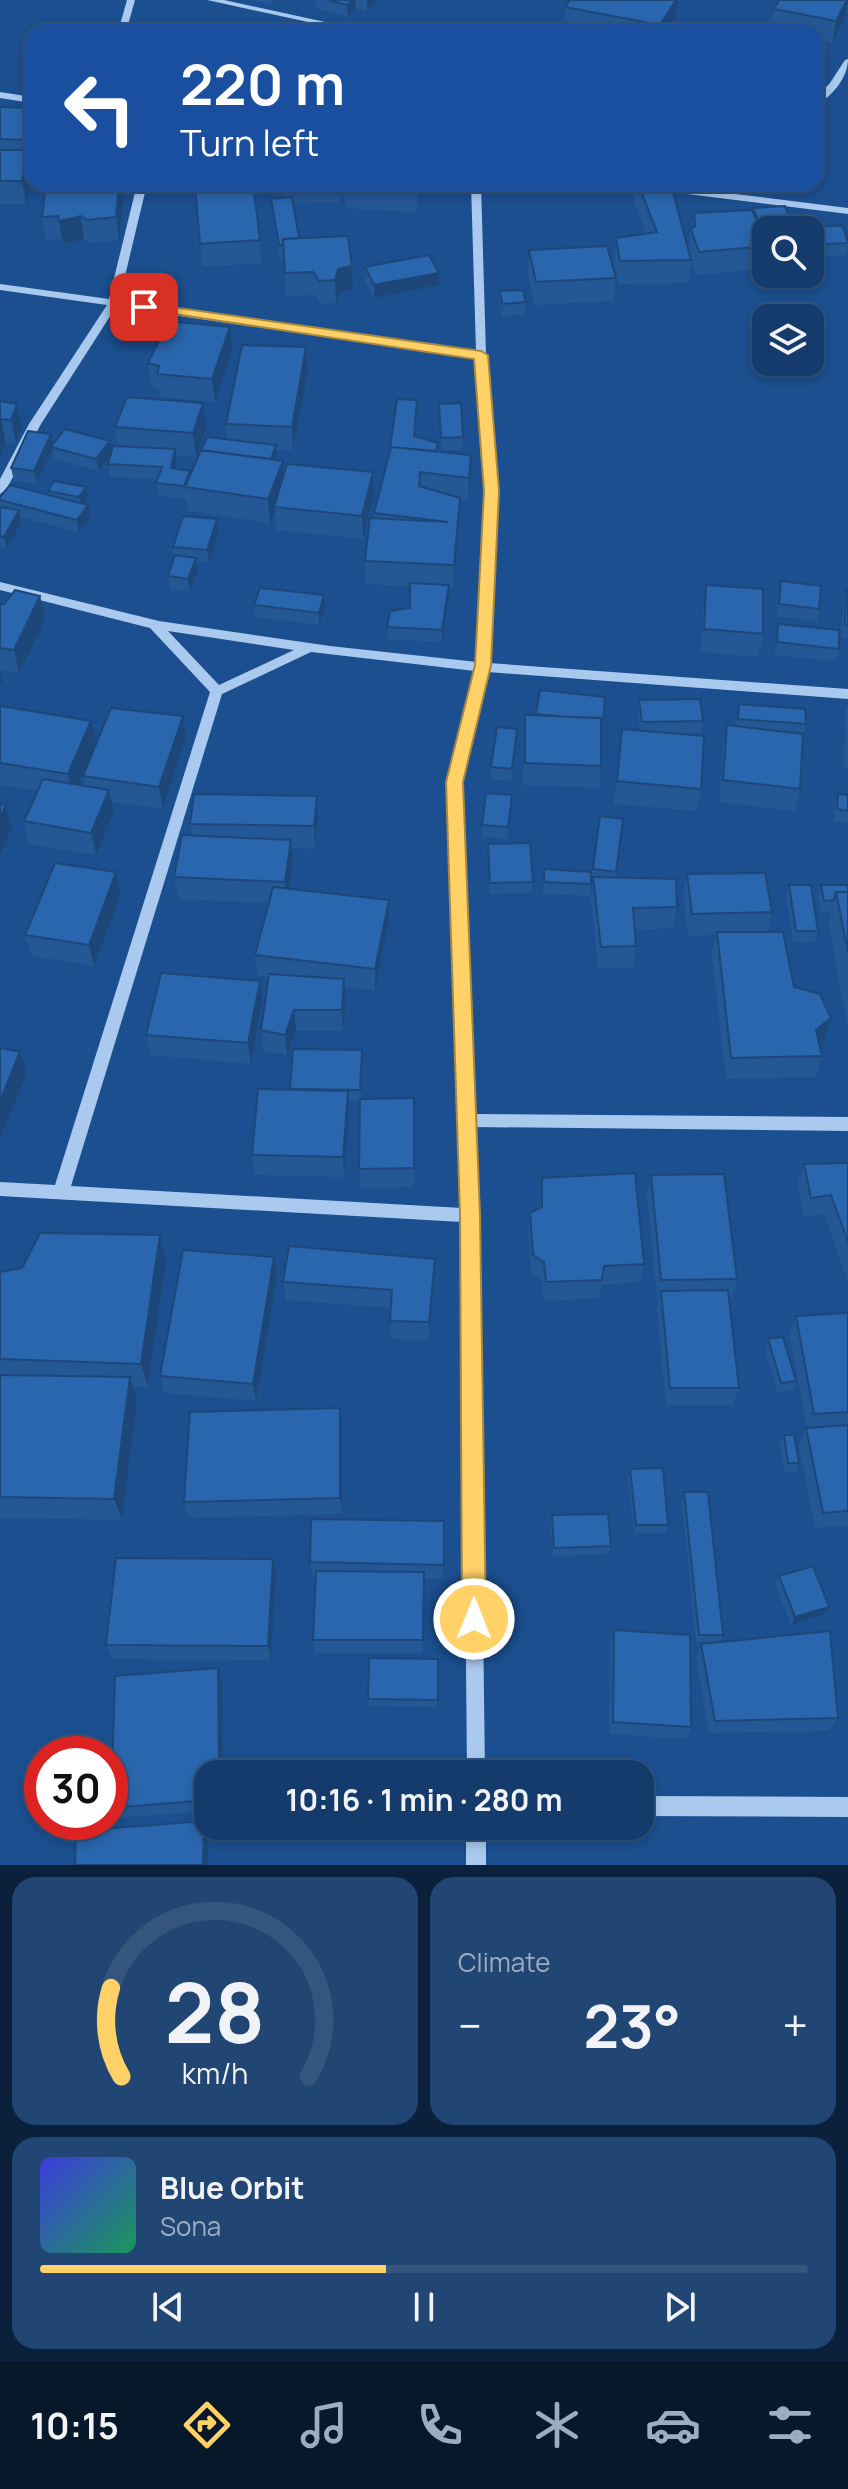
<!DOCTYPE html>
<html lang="en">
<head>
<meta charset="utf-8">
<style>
  body { margin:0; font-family:Manrope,sans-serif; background:#214673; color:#f1f3f6; height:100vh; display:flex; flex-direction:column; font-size:30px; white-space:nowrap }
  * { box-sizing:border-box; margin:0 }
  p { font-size:26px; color:#9dadc1 }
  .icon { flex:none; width:44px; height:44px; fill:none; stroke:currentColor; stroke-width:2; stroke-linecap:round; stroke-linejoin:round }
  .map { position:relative; height:1865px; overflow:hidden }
  .sheet { display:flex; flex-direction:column; gap:12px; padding:12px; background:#0b203b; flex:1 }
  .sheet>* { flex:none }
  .guide { position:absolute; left:24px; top:24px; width:800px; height:168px; border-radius:24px; box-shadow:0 4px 12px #0003,0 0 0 2px #33557e; background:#1a4fa0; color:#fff; overflow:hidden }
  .controls { position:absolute; left:752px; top:216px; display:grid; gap:16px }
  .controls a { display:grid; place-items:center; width:72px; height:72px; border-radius:16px; background:#143b6b; box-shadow:0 4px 12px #0003,0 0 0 2px #33557e; font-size:40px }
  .speed { position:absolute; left:24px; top:1736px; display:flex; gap:16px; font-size:40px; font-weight:700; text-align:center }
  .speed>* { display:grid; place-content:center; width:104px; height:104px; border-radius:50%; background:#143b6b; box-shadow:0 4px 12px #0003,0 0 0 2px #33557e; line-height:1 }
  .speed .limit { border:12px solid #d22; background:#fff; color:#111 }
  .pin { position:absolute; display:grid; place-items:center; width:68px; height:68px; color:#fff; margin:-34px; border-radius:16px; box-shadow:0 4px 12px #0006 }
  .me { position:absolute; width:88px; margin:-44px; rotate:0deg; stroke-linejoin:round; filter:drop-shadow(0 0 6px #0008) }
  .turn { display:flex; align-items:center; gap:28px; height:168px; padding:0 24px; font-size:36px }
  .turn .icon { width:104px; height:104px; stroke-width:2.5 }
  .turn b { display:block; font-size:56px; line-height:68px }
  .big { font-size:60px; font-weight:700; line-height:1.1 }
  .sheet .card { flex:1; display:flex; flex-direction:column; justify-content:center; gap:12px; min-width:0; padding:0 28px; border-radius:24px; background:#214673 }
  .sheet .dial { align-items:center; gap:0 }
  .dial svg { height:208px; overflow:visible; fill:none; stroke:#33557e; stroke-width:7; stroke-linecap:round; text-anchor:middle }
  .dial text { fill:#f1f3f6; stroke:none }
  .song { display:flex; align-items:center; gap:24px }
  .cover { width:96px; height:96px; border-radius:12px; background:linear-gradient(135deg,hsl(240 70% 55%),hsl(150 70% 35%)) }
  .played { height:8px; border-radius:4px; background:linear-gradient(90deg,#ffd166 45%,#33557e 45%) }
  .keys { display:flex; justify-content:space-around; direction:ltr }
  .heat { display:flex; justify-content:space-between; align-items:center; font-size:44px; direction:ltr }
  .sheet .tiles { flex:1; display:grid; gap:12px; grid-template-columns:1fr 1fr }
  .card:last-child { grid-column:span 2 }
  .trip { position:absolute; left:194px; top:1760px; width:460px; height:80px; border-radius:24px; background:#143b6b; box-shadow:0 4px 12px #0003,0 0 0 2px #33557e; font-weight:700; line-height:80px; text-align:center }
  .menu { display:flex; height:128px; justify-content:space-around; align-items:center; background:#08182b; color:#9dadc1 }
  .menu .icon { width:56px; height:56px }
  .menu .current { color:#ffd166 }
  .menu b { font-size:36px; color:#f1f3f6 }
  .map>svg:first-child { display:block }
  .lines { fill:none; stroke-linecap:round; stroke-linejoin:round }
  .minor { fill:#a9c9ee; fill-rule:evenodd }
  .wall { fill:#245895 }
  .shaded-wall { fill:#1d4779 }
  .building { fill:#2a66ad; stroke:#1d4779; stroke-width:2 }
  .route { fill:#ffd166; stroke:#a68842; stroke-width:2 }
</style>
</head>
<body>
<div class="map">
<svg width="848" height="1865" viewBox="0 0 848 1865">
  <rect width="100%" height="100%" fill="#1b4f8f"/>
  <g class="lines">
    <path class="minor" d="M127,0H135L126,32H118Z
      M207,0H224L371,32H354Z
      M848,59C848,78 832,96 816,106V98L830,83L845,60Z
      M0,92L32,97V103L0,98Z
      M137,184H147L119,301L476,351L471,184H481L486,355L497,491L489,663L848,689V699L488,672L461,782L474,1114L848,1117V1131L474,1127L478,1215L485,1774H467L462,1222L0,1196V1182L55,1185L210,692L150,628L0,590V582L159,621L330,646L477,662L485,491L476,358L116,307L41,424L6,490L0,494V479L29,424L107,305L0,290V284L109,299ZM168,631L294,650L219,685ZM311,652L475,671L447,782L462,1208L71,1186L222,694Z
      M626,184H654L848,208V214L631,187Z
      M640,1796L848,1797V1817L640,1816Z
      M466,1826H486V1865H466Z"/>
  </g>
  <path class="wall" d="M249,0H273L271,4Z
    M316,0H376L367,11L356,9L348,17L317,9Z
    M570,0H678L676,17L667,32H578L564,29L565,7Z
    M774,9L844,20L832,43L816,40V32H770Z
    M0,107L32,108V163H31L32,175L26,204H0Z
    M46,184H124L119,240L91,243L84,239L63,244L62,239L46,240L42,217Z
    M283,184H340L341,202L293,204L299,238L352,266L353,289L339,292L336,303L320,304L315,295L286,296L284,257L279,258L271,199L283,198Z
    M344,184H418L417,212L345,208Z
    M428,184H442V191L428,192Z
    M636,184H671L688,249L694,213L753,212V208L766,230L765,269L696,275L691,261L688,283L618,284L614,261L616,238L646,234L634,202Z
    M810,230L848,239L847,255L810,257Z
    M260,240L261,263L202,267L200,244Z
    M529,250L616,278L613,301L534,305L528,274Z
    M365,267L439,273V285L374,298L365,280Z
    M500,291L526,302L525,314L502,316L499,303Z
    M306,347L308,371L293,450H277L276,460L283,461L284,473L373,472L374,495L363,539L276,530L275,512L270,523L188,511L186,498V499L158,495L156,483L157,479L110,477L108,464L110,457L99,471L54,459L52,449L37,484L14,481L11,468L51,434L53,445L112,450L118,446L115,427H206L196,457L176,455L177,461L175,469L190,471L191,474L227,440L226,424Z
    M232,350L215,402L160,397L159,388L151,386L148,363Z
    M0,401L17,404L22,427L16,443H6L0,459Z
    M439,404L463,437V450H441Z
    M417,412L415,436L437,451L471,455V478L468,501L460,500L459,521L453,588H449V597L442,642L388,639L387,627L410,608V586L365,584V561L374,518V513Z
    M48,491L88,499L85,504L90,517L79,532L20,517L21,522L7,549L0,548V497L49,495Z
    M217,519L219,531L209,563L196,561L198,570L190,591L170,589L168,576L174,558L173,547Z
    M781,581L819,609L817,621L777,616L778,594Z
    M706,585L763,634L758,657L701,652L703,608Z
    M846,590H848V638L842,637L843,602Z
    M324,595L325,607L319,625L255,617L254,605Z
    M40,596L45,619L19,673L0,670L3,680L0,685V604Z
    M778,624L839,649L836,661L775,655L776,636Z
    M540,690L605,697L601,733V766L599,788L523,785L525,715L536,716Z
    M639,700L703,721L701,733L676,734L701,789L697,811L614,804L622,729L640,730L638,712Z
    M739,704L806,724L803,736L800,789L794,811L719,802L723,748L727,725L736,726Z
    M0,706L91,721L96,743L78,785L85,786L83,776L186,738L163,809L112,802L114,812L96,855L29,844L24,821L38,791L0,785Z
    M847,707H848V768L843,766L844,744L846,737L844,719Z
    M517,729L511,781L491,779V767Z
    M838,794L848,795V823L834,821L835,806Z
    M512,795L507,839L482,837V825Z
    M317,796L318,819L315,849L292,848L293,862L289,889L389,900V922L375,991L345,987L346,1000L343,1031H296L287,1055L264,1051L261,1030L269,977L258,976L255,955L269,903L178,899L174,877L192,835L190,824Z
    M600,816L623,819L616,878L677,907L673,928L635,930L636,946L633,968H598L591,899L593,880H591Z
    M488,844L533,882L532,893L489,894Z
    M544,869L591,884L590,896L543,894Z
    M687,874L772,912L767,932L794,987L831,1018L825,1039L819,1043L822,1056L816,1077L726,1079L712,954L716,935L688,936L683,896Z
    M789,885L818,931L815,942H793L786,896Z
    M821,885H848V1029L828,921L831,912H821L818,897Z
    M121,894L94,966L32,956L25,935Z
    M262,1002L251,1064L151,1055L146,1035Z
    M362,1050L361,1099L414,1098V1187L361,1188L359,1169L360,1101H348L349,1111L344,1177L255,1175L252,1155L290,1090Z
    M848,1163V1282L824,1214L804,1217L798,1183L804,1164Z
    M651,1175L737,1279L732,1297H728L739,1388L733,1405H666L657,1309L659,1298H657L647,1195Z
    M542,1178L644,1264L640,1282L602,1285L599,1298L544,1301L542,1280L531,1274L528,1232L530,1213L540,1208Z
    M166,1260L148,1387H133L137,1400L122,1520L0,1518V1272Z
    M277,1276L256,1401L164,1393L160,1376Z
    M434,1278L429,1340L391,1339V1308L286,1300L283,1282Z
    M848,1313V1526L815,1528L799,1445L806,1428H807L789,1334L796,1316Z
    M768,1339L796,1381L793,1390L777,1392L765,1349Z
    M340,1408L342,1425V1514L189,1518L184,1502Z
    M784,1435L799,1463L796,1472H784L780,1443Z
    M630,1469L668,1525L665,1533H634L628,1478Z
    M684,1492L723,1635L720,1642L838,1718L829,1731L709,1733L696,1658L701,1644L718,1642H696L682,1501Z
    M552,1515L611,1546L609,1554L553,1556L550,1523Z
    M444,1521L443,1579H424L423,1653H315L313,1640L316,1576H312L310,1562Z
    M273,1559L276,1573L271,1660L112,1659L106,1645Z
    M779,1576L829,1607L825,1614L791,1625L775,1584Z
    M614,1630L691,1727L686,1739L609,1734L610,1643Z
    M438,1659L437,1707L369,1706L368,1699Z
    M218,1668L222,1681L223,1774H208V1811L117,1818L111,1808Z"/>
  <path class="shaded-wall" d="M352,0H355L356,9L348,17L347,5Z
    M367,0H376L367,11Z
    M676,0H678L676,17L667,32H659L660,25Z
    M848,0L844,20L832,43L836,21Z
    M28,150L32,175L26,204L22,181Z
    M119,184H124L125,186L119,240L116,217Z
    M81,216L84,239L63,244L59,221Z
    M352,266L353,289L339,292L336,303L335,280L338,269Z
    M439,273V285L374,298V285Z
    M230,327L232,350L215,402L212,379Z
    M306,347L308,371L293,450L292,427Z
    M203,403L206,427L196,457L193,433Z
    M17,404L22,427L16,443L11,420Z
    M1,419L6,443L0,459V421Z
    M51,434L53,446L51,447L52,449L37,484L34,471Z
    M110,441L112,454L99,471L96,459Z
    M276,445L277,458L271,473L270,461Z
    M175,449L177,461L172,481L171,468Z
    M471,455V478L468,501L469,478Z
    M283,461L285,484L274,507L275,512L270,523L268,499Z
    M373,472L374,495L363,539L362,516Z
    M86,487L88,499L81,510L79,497Z
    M460,498L459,521L453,588L454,565Z
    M88,505L90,517L79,532L77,520Z
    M19,510L21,522L7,549L4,537Z
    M217,519L219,531L209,563L207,550Z
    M196,558L198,570L190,591L188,579Z
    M449,585V597L442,642V630Z
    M324,595L325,607L319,625V613Z
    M40,596L45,619L19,673L14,650Z
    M0,669L3,680L0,685Z
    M183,716L186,738L163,809L159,787Z
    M91,721L96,743L73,796L68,774Z
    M109,790L114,812L96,855L91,833Z
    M317,796L318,819L315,849L314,826Z
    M6,805L12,827L0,855V818Z
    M291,840L293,862L287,904L285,882Z
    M116,872L121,894L94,966L89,945Z
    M389,900V922L375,991V969Z
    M344,979L346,1000L343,1031L342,1010Z
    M260,981L262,1002L251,1064L248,1043Z
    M294,1010L296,1031L287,1055L285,1035Z
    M831,1018L825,1039L810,1051L816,1030Z
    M20,1052L27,1073L0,1138V1101Z
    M348,1091L349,1111L344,1177L343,1157Z
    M160,1235L166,1260L148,1387L141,1364Z
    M274,1257L277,1276L256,1401L253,1384Z
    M435,1259L434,1278L429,1340V1322Z
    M130,1377L137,1400L122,1520L114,1499Z
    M340,1408L342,1425V1514L340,1498Z
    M273,1559L276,1573L271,1660L268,1646Z
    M829,1607L825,1614L791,1625L795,1617Z
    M218,1668L222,1681L223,1774H219Z
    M204,1821L208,1832V1865H203Z"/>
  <path class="building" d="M328,0H352L347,5Z
    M570,0H676L660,25L565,7Z
    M779,0H847L836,21L774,9Z
    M328,27L347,32H323Z
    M0,107L32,108V140L0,139Z
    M816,140L820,141L816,152Z
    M0,150H28L22,181H0Z
    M46,184H119L116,217L87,220L81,216L59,221L58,216L42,217Z
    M211,184H253L260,240L200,244L195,185Z
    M344,184H417V189L344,185Z
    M638,184H671L691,260L620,261L616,238L657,232Z
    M292,197L299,238L283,239V245H279L271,199Z
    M785,206L795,230H766V240L753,208Z
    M752,210L766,240V246L699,252L691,229L695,226L694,213Z
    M815,226H843L848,243L810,245V230H808Z
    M348,236L352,266L338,269L335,280L319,281L313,272L285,273L283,239Z
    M607,246L616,278L536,282L529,250Z
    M429,255L439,273L374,285L365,267Z
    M523,290L526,302L502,304L500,291Z
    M177,322L230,327L212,379L157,374L159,366L148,363L163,332L174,329Z
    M242,345L306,347L292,427L226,424Z
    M127,397L203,403L193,433L115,427Z
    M397,399L417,400L414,436L438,443L436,451L391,447L390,448Z
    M0,401L17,404L11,420L1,419L0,421Z
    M461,403L463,437L441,438L439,404Z
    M65,429L110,441L96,459L51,447Z
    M28,431L51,434L34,471L11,468Z
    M207,437L276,445L271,459L201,450Z
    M113,446L175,449L171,468L190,471L184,486L156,483L162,467L108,464Z
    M391,447L471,455L469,478L420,472L419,486L460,498L454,565L365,561L370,518L448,522L374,513Z
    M201,450L283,461L268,499L185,487Z
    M287,464L373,472L362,516L274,507Z
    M54,481L86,487L79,497L48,491Z
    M10,485L88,505L77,520L0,500V497Z
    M0,507L19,510L4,537L0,536Z
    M183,516L217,519L207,550L173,547Z
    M175,555L196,558L188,579L168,576Z
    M781,581L821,586L819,609L779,604Z
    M410,583L449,585L442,630L387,627L390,611L410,608Z
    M706,585L763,589V634L704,629Z
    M260,588L324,595L319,613L254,605Z
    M15,590L40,596L14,650L0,648V604H4Z
    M846,590H848V626L845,625Z
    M778,624L839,630V649L777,642Z
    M540,690L605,697L603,721H601V718L565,717L536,714Z
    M700,699L703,721L642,722L639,700Z
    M739,704L805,709L806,724L738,719Z
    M0,706L91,721L68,774L0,763Z
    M111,708L183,716L159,787L83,776Z
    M525,715L601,718V766L525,763Z
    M727,725L803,734L800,789L723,780Z
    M497,727L517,729L512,769L491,767Z
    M622,729L704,736L701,789L617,781Z
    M43,779L109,790L91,833L24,821Z
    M486,793L512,795L508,827L482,825Z
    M194,794L317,796L314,826L190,824Z
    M838,794L848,795V811L837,809Z
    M0,804L6,805L0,818Z
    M600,816L623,819L616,872L593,869Z
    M182,835L291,840L285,882L174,877Z
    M530,843L533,882L490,883L488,844Z
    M55,863L116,872L89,945L25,935Z
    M544,869L591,872V884L544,882Z
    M765,873L772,912L692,914L687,874Z
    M593,877L676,879L677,907L633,908L636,946L601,947Z
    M789,885H811L818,931H796Z
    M821,885H848V892H836L834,900L824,901Z
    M273,887L389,900L375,969L255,955Z
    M836,892H848V952Z
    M717,932H783L794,987L820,994L831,1018L816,1030L822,1056L731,1058Z
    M161,973L260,981L248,1043L146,1035Z
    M269,974L344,979L342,1010H294L285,1035L261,1030Z
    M0,1048L20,1052L0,1101Z
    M293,1049L362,1050L360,1090L290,1089Z
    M258,1089L348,1091L343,1157L252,1155Z
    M414,1098V1168L359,1169L360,1099Z
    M848,1163V1242L831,1195L811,1198L804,1164Z
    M635,1173L644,1264L604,1266L602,1280L546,1282L544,1262L533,1255L530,1213L542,1207V1178Z
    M724,1174L737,1279L661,1280L651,1175Z
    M40,1233L160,1235L141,1364L0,1359V1272L22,1268Z
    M289,1246L435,1259L429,1322L390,1321L392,1290L283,1282Z
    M183,1250L274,1257L253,1384L160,1376Z
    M728,1290L739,1388H670L661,1291Z
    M848,1313V1412L814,1414L796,1316Z
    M783,1337L796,1381L781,1383L768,1339Z
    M0,1375L130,1377L114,1499L0,1497Z
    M340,1408V1498L184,1502L190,1412Z
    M848,1425V1511L823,1513L806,1428Z
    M784,1435H794L799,1463H788Z
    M663,1468L668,1525H636L630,1469Z
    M684,1492H708L723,1635H699Z
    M608,1514L611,1546L554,1548L552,1515Z
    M311,1519L444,1521V1565L310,1562Z
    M116,1558L273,1559L268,1646L106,1645Z
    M813,1566L829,1607L795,1617L779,1576Z
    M316,1571L424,1572L423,1640H313Z
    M614,1630L690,1635L691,1727L613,1722Z
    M830,1631L838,1718L715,1721L701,1644Z
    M369,1658L438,1659V1700L368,1699Z
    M218,1668L219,1774H208V1800L111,1808L115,1676Z
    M204,1821L203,1865H75L76,1831Z"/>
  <path class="route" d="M144,303L481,351L488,355L499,491L491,665L463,782L480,1215L486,1619L482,1627L474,1630L466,1627L462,1619L460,1215L446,782L475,665L484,491L474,359L140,309L138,307Z"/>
</svg>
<div class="controls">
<a><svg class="icon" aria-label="search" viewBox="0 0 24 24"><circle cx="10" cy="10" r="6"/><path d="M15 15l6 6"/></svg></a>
<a><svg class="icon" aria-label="layers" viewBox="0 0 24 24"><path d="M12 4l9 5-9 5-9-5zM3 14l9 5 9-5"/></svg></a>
</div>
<div class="speed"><div class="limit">30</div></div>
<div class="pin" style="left:144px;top:307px;background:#d93025"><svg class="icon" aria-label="arrive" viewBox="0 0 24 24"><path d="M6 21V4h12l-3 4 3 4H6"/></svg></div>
<svg class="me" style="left:474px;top:1619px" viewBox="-20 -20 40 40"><circle r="17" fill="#ffd166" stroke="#fff" stroke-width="3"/><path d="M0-11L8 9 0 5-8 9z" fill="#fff"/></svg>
<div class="trip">10:16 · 1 min · 280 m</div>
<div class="guide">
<div class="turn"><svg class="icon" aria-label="left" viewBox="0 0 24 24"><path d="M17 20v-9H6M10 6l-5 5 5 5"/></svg><div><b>220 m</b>Turn left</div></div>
</div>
</div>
<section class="sheet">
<div class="tiles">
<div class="card dial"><svg viewBox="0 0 100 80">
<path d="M14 69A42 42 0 1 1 86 69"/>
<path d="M14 69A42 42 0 0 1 10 35" stroke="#ffd166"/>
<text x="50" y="56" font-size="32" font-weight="700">28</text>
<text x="50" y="72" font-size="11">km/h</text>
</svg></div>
<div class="card"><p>Climate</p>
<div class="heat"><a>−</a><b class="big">23°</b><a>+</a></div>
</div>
<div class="card">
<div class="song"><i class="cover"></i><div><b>Blue Orbit</b><p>Sona</p></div></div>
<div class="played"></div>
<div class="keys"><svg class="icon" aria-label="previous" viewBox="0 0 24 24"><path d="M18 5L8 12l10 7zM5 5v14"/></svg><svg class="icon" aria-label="pause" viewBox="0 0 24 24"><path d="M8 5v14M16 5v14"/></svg><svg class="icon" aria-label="next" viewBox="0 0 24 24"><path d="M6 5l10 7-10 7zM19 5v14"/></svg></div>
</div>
</div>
</section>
<nav class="menu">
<b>10:15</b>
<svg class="icon current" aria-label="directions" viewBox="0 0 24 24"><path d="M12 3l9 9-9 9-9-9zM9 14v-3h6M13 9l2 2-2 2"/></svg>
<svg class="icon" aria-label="music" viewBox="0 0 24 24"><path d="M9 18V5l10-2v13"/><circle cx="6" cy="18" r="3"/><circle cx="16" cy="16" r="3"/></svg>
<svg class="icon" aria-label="phone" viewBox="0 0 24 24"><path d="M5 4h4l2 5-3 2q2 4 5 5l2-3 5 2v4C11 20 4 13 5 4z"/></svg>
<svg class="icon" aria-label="climate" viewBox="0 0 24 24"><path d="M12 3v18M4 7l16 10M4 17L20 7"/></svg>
<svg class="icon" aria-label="car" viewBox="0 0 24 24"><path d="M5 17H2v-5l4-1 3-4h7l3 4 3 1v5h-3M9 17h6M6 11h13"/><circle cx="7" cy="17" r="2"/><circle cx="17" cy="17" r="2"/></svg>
<svg class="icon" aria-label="filters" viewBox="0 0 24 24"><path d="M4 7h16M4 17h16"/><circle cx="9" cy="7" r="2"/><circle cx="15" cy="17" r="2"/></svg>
</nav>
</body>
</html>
